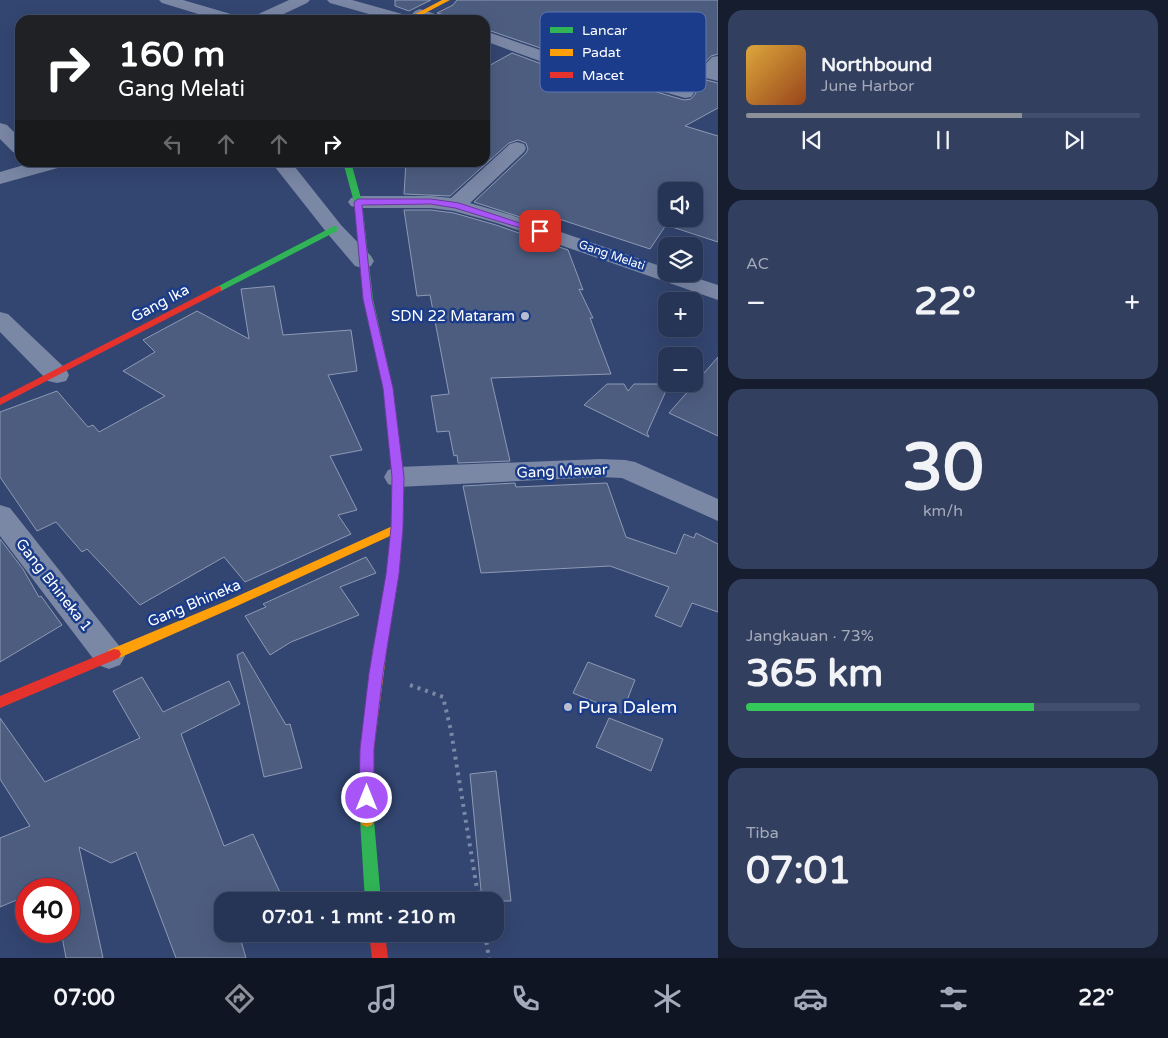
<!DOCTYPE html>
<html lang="id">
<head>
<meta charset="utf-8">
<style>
  body { margin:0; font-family:"Varela Round",sans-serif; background:#323f5f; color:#f1f3f6; height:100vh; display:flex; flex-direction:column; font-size:19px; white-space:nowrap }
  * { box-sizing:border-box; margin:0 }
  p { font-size:16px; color:#a4aab9 }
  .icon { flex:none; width:28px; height:28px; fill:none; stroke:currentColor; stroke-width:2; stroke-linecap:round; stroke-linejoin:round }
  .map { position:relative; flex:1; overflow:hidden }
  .side { display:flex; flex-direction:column; gap:10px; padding:10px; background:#151d2f; width:450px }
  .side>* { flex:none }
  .top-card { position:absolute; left:15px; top:15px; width:475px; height:152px; border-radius:15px; box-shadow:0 5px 20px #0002,0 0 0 1px #424f6c; background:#202124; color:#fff; overflow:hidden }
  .buttons { position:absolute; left:658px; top:182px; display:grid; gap:10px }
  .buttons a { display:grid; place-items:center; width:45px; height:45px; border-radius:10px; background:#263455; box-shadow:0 5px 20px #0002,0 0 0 1px #424f6c; font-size:25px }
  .speed { position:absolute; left:15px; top:878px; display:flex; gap:10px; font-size:25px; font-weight:700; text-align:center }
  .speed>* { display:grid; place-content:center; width:65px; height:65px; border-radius:50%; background:#263455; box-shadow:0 5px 20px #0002,0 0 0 1px #424f6c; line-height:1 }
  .speed .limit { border:8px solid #d22; background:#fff; color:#111 }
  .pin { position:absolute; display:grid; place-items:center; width:42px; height:42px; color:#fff; margin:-21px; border-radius:10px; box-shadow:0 2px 8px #0006 }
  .me { position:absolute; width:55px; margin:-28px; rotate:0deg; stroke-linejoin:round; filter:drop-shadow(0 0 4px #0008) }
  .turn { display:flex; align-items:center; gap:18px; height:105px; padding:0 20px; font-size:22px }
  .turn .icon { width:65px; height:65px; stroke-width:2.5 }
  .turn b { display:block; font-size:35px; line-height:42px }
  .lanes { display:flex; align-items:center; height:48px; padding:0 20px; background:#0003; justify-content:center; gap:25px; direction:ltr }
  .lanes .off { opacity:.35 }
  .big { font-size:38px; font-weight:700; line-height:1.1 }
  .side .tile { flex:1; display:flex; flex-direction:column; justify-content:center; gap:8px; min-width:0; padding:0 18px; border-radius:15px; background:#323f5f }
  .side .dial { align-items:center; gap:0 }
  .dial b { font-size:65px; line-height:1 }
  .song { display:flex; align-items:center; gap:15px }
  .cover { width:60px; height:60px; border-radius:8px; background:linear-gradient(135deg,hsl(40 70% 55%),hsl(20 70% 35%)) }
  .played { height:5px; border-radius:2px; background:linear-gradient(90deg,#8c9099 70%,#424f6c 70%) }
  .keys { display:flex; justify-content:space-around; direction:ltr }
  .heat { display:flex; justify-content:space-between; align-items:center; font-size:28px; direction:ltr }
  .charge { height:8px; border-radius:4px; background:linear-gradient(90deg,#34c759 73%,#424f6c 0) }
  .trip { position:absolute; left:214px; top:892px; width:290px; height:50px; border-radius:15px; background:#263455; box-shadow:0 5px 20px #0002,0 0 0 1px #424f6c; font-weight:700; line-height:50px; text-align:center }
  .tabs { display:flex; height:80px; justify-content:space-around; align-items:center; background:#0f1522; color:#a4aab9 }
  .tabs .icon { width:35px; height:35px }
  .tabs .current { color:#8c9099 }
  .tabs b { font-size:22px; color:#f1f3f6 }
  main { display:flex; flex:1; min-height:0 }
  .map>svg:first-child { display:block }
  .building { fill:#4d5d80; stroke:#8e9ab4; fill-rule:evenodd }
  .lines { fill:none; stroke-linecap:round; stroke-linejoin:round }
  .path { stroke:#7a87a5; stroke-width:4; stroke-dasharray:3 5; stroke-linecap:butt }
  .street { fill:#7a87a5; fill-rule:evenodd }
  .fast { fill:#30b455; fill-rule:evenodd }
  .slow { fill:#ff9f0a; fill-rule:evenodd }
  .jam { fill:#e5322d; fill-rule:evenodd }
  .route { fill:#a855f7; stroke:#6d37a1 }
  .poi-dot { fill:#b8becd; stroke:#1a3c8a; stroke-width:2 }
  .labels { text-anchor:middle; stroke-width:5; stroke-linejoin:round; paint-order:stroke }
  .far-street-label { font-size:12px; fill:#fff; stroke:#1a3c8a }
  .street-label { font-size:15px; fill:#fff; stroke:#1a3c8a }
  .poi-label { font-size:15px; fill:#fff; stroke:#1a3c8a; text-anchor:end }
  .near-poi-label { font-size:18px; fill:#fff; stroke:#1a3c8a; text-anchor:start }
  .key { fill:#1a3c8a; stroke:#5f76ad; stroke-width:1 }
  .key-label { font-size:14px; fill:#fff }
</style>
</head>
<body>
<main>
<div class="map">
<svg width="718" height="958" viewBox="0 0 718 958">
  <rect width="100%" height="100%" fill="#334671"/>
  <path class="building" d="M395,0H431L409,11L395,6Z
    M457,0H718V54L711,56L699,69L706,80L718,83V108L685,126L718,136V242L666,225L650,249L556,218L560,230L474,202L526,153L528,149L526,143L518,140L509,143L450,196L404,194L406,162H485V68L512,53L547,66L605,77L684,100L691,99L696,93L692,87L615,64L558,54L485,29V20H448L445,15L437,13L453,5ZM666,191H694V219H666Z
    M404,210H431L454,213L496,225L568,250L583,290L579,289L593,318H590L611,374L491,378L510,461L458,463L457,455L454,456L449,431L437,432L431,396L449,394L430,295L417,296Z
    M274,286L283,335L351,330L357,371L328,375L362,450L330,456L357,510L338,515L351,534L245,582L224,557L140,605L87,549L82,552L56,522L37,531L0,477V412L57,391L88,427L93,425L99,432L165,396L123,371L155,352L143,340L197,311L249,339L241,289Z
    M718,357V436L669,413Z
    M607,384H624L628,391L634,384H669L647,433L649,437L584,405Z
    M515,483L516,487L607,483L626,537L676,554L684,534L694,538L696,533L718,544V612L692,603L681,627L655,616L669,587L610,566L481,573L463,486Z
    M0,539L23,569L39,597L41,596L62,625L0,662Z
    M366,557L376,573L340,587L359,615L291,642L270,655L245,616L266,607L263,604Z
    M243,652L286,725L290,724L302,768L264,777L237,655Z
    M588,662L635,680L622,713L573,693Z
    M142,677L163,712L229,681L240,704L181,734L224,846L253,834L284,901H222V934H239L246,958H176L136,852L111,863L79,847L103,958H66L61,931H69V889H53L52,884L42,889H26V896L0,907V838L30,826L0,779V718L45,782L140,738L113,691Z
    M609,718L663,739L651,771L596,747Z
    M496,771L511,901H482L470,774Z"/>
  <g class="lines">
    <path class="path" d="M410,685L443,697L451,731L479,901
      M485,934L489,958"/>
    <path class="street" d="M159,0H183L241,17L243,20H218L162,3Z
      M289,0H310L307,3L271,20H250L252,17Z
      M327,0H352L413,17L415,20H390L330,3Z
      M420,9L444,17L446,20C435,20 419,23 412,14L415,11Z
      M485,31L558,56L614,66L691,89L694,93L691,97L685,98L605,75L548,64L485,41Z
      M718,56V81L706,78L701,69L712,57Z
      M0,123L7,125L20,138V154L13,152L0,139Z
      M517,142L524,144L526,148L524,152L470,203L511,215L666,268V274H684L718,285V300L497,223L454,211L431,208H358L351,206L348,202L351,198L358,196H431L451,198L510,144Z
      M34,162H67L65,166L0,184V172Z
      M271,162H291L341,225L371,256L374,261L371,266L363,268L355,266L327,233Z
      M0,312L8,314L66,369L69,375L66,381L57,383L48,381L0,332Z
      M600,459L625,460L635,462L718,499V521L622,478L600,477L398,487L388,484L384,477L388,470L398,467Z
      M0,505L10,508L120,647L125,656L120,665L109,669L98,665L0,536Z"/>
    <path class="fast" d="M343,162H351L362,202L373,299L393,388L404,477L403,528L399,574L387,648L385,652L380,653L375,652L373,648L387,574L391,528L392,477L383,388L363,299L354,202Z
      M334,226L337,227V231L221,291H215L213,289Z
      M367,813L372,815L374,820L381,901H365L360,820L362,815Z"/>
    <path class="slow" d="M442,0H450L412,20H404Z
      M397,524L401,525L403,528L401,531L237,606L119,658L114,659L109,658L107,654L109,650L229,600Z
      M380,643L385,644L387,648L374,749V820L372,825L367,827L362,825L360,820V749L373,648L375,644Z"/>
    <path class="jam" d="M218,286L221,287V291L0,405V398Z
      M114,649L119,650L121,654L119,658L0,708V696Z
      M369,934H385L388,958H372Z"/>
  </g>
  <path class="route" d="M431,199L459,203L544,231L537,233L455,208L431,204L362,205L372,299L393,388L404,477L403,528L399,574L383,673L374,749V798L372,802L367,804L362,802L359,798L360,749L369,673L386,574L391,528L392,477L383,388L363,299L354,202L358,199Z"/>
  <g class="poi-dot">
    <circle cx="525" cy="316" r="5"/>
    <circle cx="568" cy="707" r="5"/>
  </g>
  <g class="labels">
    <g class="far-street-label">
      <text transform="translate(612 255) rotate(19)" y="4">Gang Melati</text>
    </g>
    <g class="street-label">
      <text transform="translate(160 303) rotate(-28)" y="5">Gang Ika</text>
      <text transform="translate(562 471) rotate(-2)" y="5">Gang Mawar</text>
      <text transform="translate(54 585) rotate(52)" y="5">Gang Bhineka 1</text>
      <text transform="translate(194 603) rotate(-23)" y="5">Gang Bhineka</text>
    </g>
    <g class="poi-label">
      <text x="515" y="321">SDN 22 Mataram</text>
    </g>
    <g class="near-poi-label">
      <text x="578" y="713">Pura Dalem</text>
    </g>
  </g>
  <rect x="540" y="12" width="166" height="80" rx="8" class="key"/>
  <rect x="550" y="27" width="23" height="6" fill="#30b455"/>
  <rect x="550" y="49" width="23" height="7" fill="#ff9f0a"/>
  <rect x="550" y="72" width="23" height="6" fill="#e5322d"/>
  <g class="key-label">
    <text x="582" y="35">Lancar</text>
    <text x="582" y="57">Padat</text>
    <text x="582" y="80">Macet</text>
  </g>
</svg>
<div class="buttons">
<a><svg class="icon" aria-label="sound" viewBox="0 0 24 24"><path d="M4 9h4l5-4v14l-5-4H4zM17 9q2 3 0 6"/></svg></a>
<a><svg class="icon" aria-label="layers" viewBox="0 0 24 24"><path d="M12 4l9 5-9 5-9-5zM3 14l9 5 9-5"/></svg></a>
<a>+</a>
<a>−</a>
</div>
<div class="speed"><div class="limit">40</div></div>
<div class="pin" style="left:540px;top:231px;background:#d93025"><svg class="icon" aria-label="arrive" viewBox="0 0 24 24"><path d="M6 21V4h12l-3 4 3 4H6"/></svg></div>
<svg class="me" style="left:367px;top:798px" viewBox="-20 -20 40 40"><circle r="17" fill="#a855f7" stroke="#fff" stroke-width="3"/><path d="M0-11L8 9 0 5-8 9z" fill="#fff"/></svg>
<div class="trip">07:01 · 1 mnt · 210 m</div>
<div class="top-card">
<div class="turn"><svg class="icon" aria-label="right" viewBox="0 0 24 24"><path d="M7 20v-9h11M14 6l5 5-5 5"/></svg><div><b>160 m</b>Gang Melati</div></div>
<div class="lanes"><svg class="icon off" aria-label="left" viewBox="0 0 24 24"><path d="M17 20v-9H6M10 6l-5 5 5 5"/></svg><svg class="icon off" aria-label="ahead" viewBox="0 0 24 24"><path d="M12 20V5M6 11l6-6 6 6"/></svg><svg class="icon off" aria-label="ahead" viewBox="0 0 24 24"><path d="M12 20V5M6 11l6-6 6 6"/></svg><svg class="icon" aria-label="right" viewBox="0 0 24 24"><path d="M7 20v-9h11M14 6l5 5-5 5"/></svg></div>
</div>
</div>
<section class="side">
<div class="tile">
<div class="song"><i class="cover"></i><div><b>Northbound</b><p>June Harbor</p></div></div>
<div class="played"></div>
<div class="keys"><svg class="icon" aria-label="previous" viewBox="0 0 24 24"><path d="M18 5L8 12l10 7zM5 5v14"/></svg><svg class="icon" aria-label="pause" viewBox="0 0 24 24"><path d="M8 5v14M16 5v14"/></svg><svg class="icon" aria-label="next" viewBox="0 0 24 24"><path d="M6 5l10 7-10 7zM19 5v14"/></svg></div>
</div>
<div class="tile"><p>AC</p>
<div class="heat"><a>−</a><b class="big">22°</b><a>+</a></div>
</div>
<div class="tile dial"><b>30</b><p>km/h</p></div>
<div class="tile"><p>Jangkauan · 73%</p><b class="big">365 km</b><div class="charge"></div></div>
<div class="tile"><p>Tiba</p><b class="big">07:01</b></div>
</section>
</main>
<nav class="tabs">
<b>07:00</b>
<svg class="icon current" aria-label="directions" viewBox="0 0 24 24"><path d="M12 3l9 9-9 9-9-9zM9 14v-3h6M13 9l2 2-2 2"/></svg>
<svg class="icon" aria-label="music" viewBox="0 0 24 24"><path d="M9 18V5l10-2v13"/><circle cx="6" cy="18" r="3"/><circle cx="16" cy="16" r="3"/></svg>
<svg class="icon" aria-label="phone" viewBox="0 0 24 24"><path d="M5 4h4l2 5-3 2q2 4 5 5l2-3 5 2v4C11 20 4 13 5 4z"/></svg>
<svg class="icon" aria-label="climate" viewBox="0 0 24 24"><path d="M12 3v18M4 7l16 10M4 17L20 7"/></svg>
<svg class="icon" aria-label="car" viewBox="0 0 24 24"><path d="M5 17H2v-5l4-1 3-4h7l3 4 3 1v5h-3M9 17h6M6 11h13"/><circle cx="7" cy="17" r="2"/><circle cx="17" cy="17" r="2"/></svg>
<svg class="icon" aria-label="filters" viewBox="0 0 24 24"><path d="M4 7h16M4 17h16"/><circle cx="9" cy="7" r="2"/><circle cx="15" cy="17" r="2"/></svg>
<b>22°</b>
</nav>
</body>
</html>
